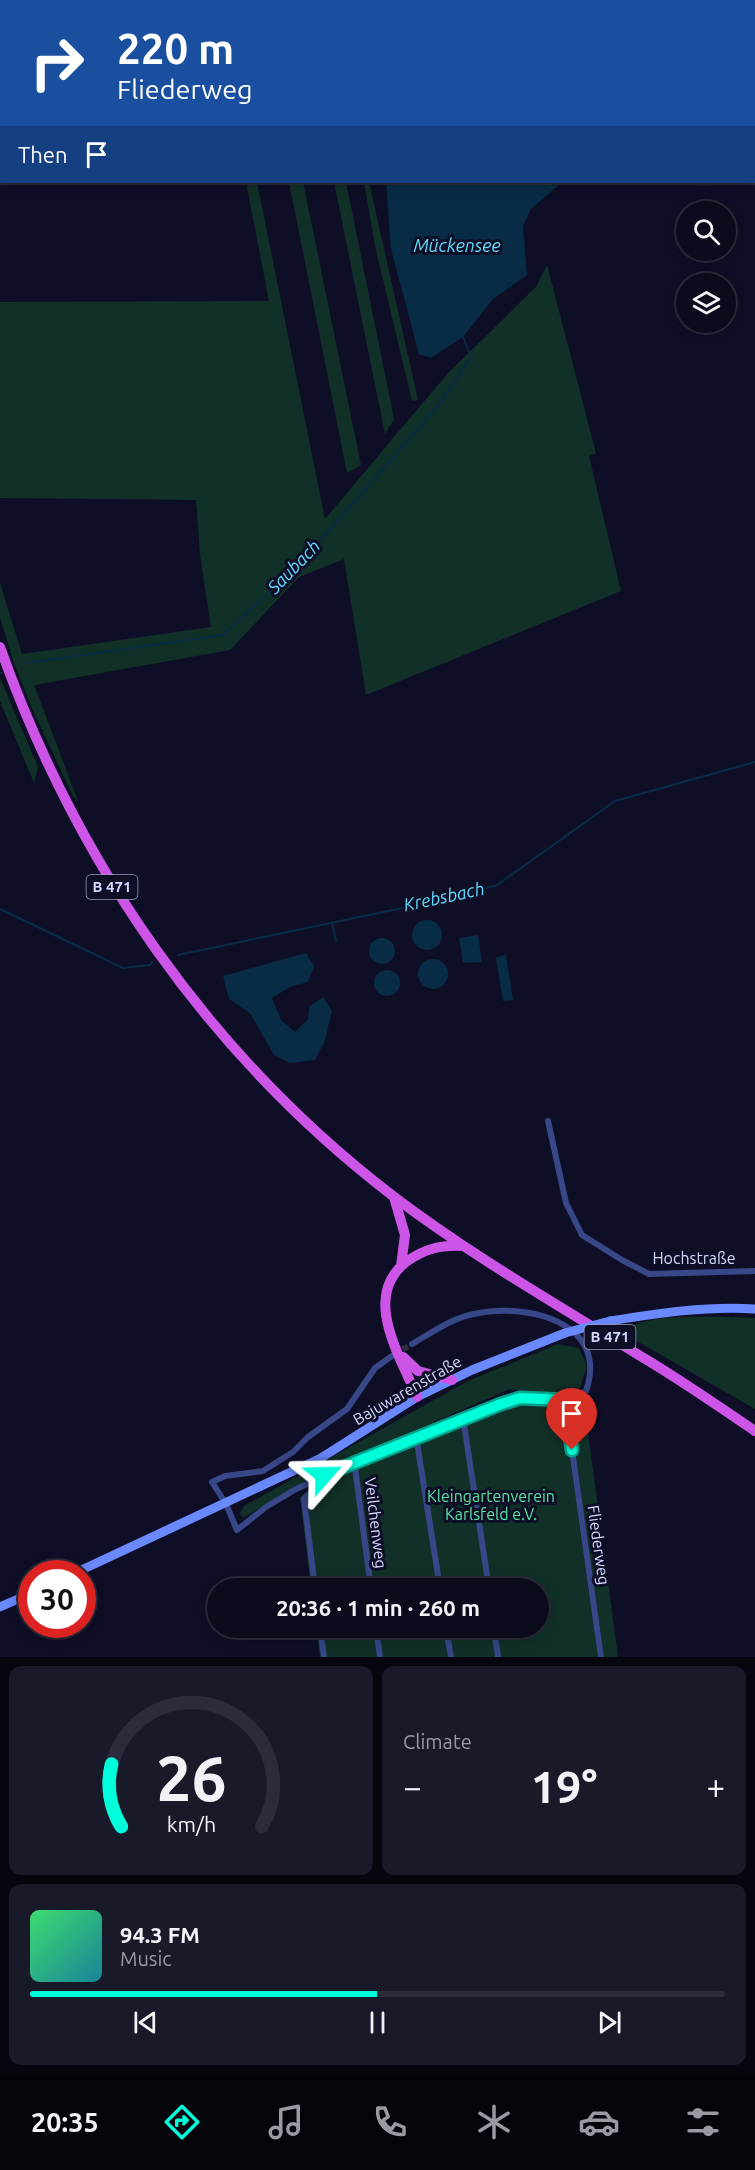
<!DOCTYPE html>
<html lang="en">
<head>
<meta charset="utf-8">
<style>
  body { margin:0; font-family:Ubuntu,sans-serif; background:#181929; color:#f1f3f6; height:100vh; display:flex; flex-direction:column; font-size:22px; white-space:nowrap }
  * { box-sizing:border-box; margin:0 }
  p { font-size:20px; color:#999ba3 }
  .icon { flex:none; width:33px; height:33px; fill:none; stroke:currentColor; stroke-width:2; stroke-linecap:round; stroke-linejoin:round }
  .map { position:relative; height:1657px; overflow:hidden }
  .sheet { display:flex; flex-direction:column; gap:9px; padding:9px; background:#06060f; flex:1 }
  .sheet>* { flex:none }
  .top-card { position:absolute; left:0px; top:0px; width:756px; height:183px; box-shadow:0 3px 15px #0003,0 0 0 2px #2a2b3b; background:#1a4fa0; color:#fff; overflow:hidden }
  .tools { position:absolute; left:676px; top:201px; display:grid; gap:12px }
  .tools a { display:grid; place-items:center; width:60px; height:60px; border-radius:50%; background:#0a0b1c; box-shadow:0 3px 15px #0003,0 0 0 2px #2a2b3b; font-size:30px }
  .speed { position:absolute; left:18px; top:1560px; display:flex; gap:12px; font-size:30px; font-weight:700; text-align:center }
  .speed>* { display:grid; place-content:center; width:78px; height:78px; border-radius:50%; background:#0a0b1c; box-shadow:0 3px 15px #0003,0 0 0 2px #2a2b3b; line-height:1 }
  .speed .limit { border:9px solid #d22; background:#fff; color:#111 }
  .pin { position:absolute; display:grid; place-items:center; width:51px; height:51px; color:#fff; margin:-62px -26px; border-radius:50% 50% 50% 0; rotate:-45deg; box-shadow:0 0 6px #0007 }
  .pin .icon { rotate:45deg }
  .me { position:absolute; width:66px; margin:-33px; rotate:65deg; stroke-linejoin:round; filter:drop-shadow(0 0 4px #0008) }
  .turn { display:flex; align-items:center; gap:21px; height:126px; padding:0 18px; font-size:27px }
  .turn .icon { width:78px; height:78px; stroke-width:2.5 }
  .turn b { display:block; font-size:42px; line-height:51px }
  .then { display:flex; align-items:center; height:57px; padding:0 18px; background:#0003; gap:12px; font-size:22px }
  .big { font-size:45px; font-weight:700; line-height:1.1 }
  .sheet .tile { flex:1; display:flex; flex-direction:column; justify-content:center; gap:9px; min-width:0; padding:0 21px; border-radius:12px; background:#181929 }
  .sheet .dial { align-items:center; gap:0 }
  .dial svg { height:156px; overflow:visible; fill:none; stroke:#2a2b3b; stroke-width:7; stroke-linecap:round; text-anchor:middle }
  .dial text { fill:#f1f3f6; stroke:none }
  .song { display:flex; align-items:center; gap:18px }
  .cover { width:72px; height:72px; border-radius:9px; background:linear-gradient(135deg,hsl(140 70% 55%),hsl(190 70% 35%)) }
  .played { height:6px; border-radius:3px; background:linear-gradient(90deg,#00fedb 50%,#2a2b3b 50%) }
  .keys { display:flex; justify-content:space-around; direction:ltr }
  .heat { display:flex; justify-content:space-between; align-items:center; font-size:33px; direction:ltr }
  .sheet .tiles { flex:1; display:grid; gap:9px; grid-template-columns:1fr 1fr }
  .tile:last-child { grid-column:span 2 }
  .trip { position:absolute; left:207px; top:1578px; width:342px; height:60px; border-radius:30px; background:#0a0b1c; box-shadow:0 3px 15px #0003,0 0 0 2px #2a2b3b; font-weight:700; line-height:60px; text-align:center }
  .menu { display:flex; height:96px; justify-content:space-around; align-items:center; background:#04040b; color:#999ba3 }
  .menu .icon { width:42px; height:42px }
  .menu .active { color:#00fedb }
  .menu b { font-size:27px; color:#f1f3f6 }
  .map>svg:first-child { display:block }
  .green { fill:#113028 }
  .water { fill:#082c45 }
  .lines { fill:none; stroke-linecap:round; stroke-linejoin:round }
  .stream { stroke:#082c45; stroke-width:2 }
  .minor-tunnel { stroke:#2c2d47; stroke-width:6; stroke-dasharray:6 3; stroke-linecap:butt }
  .minor { stroke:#374787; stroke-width:6 }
  .secondary { stroke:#6a89ff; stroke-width:9 }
  .trunk { stroke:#cc54e6; stroke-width:10 }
  .secondary-bridge { stroke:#6a89ff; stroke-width:9 }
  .route-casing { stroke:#00a58e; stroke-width:15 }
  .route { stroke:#00fedb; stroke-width:10 }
  .labels { text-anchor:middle; stroke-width:6; stroke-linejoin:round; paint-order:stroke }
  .shield { fill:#0e0f26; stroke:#989cbe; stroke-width:1.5 }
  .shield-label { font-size:15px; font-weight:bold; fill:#d3d8ff }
  .street-label { font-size:16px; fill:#d3d8ff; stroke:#0e0f26 }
  .park-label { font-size:16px; fill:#59e4a1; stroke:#0e0f26 }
  .water-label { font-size:18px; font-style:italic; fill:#61dbff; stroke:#0e0f26 }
</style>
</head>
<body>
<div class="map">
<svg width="755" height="1657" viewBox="0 0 755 1657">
  <rect width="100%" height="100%" fill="#0e0f26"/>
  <path class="green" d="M246,182H257L325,519L448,373L536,287L547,265L596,453L589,456L621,591L366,695L344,559L299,577L230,650L34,685L78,801L73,796L30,704L12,657L0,617V583L22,654L211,627L200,555L196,500L0,498V302L269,301Z
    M289,182H303L361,465L347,473Z
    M334,182H346L394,419L385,434Z
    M364,182H369L418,400L412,401L375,246Z
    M0,678L38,767L34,783L0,701Z
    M729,1317L755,1318V1409L628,1336L626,1330C643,1314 705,1317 729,1317Z
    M558,1344L579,1348L587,1366L580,1388L564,1394L549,1395L510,1389L328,1468L243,1518L240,1513L244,1506L468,1381Z
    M583,1395L618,1657H604L568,1401Z
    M521,1400L561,1403L563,1408L598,1657H320L316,1628H538V1588H311L300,1497L327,1475L419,1437L421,1442L499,1413V1407Z"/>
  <path class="water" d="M386,182H562L531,209L523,226L527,275L493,299L463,337L431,358L419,354L391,249Z
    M412 935a15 15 0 1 1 30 0a15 15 0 1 1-30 0Z
    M478,935L482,962L463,963L459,938Z
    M369 951a13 13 0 1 1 26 0a13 13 0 1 1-26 0Z
    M306,953L314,966L308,982L290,987L272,998L281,1020L295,1032L308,1019L309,1007L323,997L332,1011L324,1043L315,1060L290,1063L274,1055L250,1013L229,999L223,976Z
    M506,955L513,1000L503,1001L496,957Z
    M418 974a15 15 0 1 1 30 0a15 15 0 1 1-30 0Z
    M374 983a13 13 0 1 1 26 0a13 13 0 1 1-26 0Z"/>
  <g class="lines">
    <path class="stream" d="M561,0L574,2
      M654,0V2
      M754,81H755
      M27,663L223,635L296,568L438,406L471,357L463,337
      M0,673H1
      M0,909L123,968L150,965L152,962
      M332,923L336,941
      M178,955L455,897L497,885L615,801L755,762"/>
    <path class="minor-tunnel" d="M395,1354L412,1344"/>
    <path class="minor" d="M0,24L2,23
      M548,1121L566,1203L582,1235L622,1260L649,1274L755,1271
      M392,1356L375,1368L347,1409L308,1437L293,1452L263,1471L225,1476L212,1482L226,1504L237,1530L266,1507L296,1489L416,1436L520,1398L565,1400L586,1391C610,1322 526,1302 474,1314C452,1318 431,1333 412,1344
      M565,1400L601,1657
      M463,1418L489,1588
      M416,1436L440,1588
      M354,1461L371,1588
      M315,1588L304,1499L318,1486L323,1476
      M320,1628L324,1657
      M376,1628L380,1657
      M446,1628L451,1657
      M494,1628L498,1657"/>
    <path class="secondary" d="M610,1321C658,1313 706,1306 755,1309
      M73,1574L321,1458L417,1397L472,1370L565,1333
      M0,1607L32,1593"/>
    <path class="trunk" d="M0,647C77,864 209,1055 393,1196C472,1256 558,1305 642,1357C681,1380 718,1406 755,1431
      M394,1197L405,1235L401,1266
      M403,1357L418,1371L452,1380
      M417,1397C401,1357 361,1297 406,1262C424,1249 440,1245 462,1246"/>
    <path class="secondary-bridge" d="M565,1333L610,1321"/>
  </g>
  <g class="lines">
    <defs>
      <path id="route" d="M324,1475L501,1404L520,1398L565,1400L572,1450"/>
    </defs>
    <use href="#route" class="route-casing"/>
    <use href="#route" class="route"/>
  </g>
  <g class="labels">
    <g class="shield">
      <rect x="86.5" y="875" width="51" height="24" rx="4.5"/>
      <rect x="584.5" y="1325" width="51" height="24" rx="4.5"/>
    </g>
    <g class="shield-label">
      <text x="112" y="892">B 471</text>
      <text x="610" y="1342">B 471</text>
    </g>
    <g class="street-label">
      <text x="694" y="1264">Hochstraße</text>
      <text transform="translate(407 1390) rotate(-30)" y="6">Bajuwarenstraße</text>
      <text transform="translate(376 1523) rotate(83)" y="6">Veilchenweg</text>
      <text transform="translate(599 1545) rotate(82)" y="6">Fliederweg</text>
    </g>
    <g class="park-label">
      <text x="491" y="1502">Kleingartenverein<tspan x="491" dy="18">Karlsfeld e.V.</tspan></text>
    </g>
    <g class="water-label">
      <text x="457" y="252">Mückensee</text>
      <text transform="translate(294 567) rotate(-46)" y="6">Saubach</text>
      <text transform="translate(444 897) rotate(-12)" y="6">Krebsbach</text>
    </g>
  </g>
</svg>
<div class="tools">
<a><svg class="icon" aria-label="search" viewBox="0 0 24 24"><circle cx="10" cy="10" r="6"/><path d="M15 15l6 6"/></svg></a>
<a><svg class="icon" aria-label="layers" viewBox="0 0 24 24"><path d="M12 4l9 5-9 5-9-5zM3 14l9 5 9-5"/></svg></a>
</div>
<div class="speed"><div class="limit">30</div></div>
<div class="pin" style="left:572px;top:1450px;background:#d93025"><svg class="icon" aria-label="arrive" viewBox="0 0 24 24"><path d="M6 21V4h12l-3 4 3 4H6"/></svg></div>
<svg class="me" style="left:324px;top:1475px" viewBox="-20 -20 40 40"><path d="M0-17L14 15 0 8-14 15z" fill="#00fedb" stroke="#fff" stroke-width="4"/></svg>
<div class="trip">20:36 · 1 min · 260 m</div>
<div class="top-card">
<div class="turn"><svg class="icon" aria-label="right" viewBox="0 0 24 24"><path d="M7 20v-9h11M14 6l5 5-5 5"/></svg><div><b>220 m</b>Fliederweg</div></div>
<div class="then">Then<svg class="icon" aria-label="arrive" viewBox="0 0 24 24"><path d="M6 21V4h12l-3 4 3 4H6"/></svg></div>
</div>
</div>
<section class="sheet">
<div class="tiles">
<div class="tile dial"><svg viewBox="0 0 100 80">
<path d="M14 69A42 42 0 1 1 86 69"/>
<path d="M14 69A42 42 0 0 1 9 37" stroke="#00fedb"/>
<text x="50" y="56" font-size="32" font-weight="700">26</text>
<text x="50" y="72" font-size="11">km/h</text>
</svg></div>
<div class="tile"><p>Climate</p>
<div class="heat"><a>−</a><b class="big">19°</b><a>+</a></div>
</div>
<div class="tile">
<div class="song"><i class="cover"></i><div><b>94.3 FM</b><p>Music</p></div></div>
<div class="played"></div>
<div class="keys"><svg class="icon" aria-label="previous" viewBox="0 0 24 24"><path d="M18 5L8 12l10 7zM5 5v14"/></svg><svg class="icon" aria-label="pause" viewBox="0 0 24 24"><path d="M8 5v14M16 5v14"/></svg><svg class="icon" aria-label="next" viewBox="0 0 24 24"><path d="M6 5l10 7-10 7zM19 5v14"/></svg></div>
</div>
</div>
</section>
<nav class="menu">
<b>20:35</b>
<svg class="icon active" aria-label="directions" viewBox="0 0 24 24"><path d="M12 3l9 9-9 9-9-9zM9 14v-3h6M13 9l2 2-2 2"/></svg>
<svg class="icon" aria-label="music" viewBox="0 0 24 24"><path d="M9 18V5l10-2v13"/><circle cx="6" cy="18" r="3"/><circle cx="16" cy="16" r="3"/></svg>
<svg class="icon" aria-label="phone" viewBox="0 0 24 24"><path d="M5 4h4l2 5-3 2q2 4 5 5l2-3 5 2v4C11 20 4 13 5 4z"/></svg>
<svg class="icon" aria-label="climate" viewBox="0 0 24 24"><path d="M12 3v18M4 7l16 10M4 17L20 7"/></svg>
<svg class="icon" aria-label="car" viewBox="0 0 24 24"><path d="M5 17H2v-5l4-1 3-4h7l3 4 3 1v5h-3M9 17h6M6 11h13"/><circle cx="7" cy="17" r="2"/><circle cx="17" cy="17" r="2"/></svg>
<svg class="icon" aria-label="filters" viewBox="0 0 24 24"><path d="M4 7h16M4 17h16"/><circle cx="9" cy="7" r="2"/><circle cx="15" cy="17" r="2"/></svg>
</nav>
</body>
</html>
